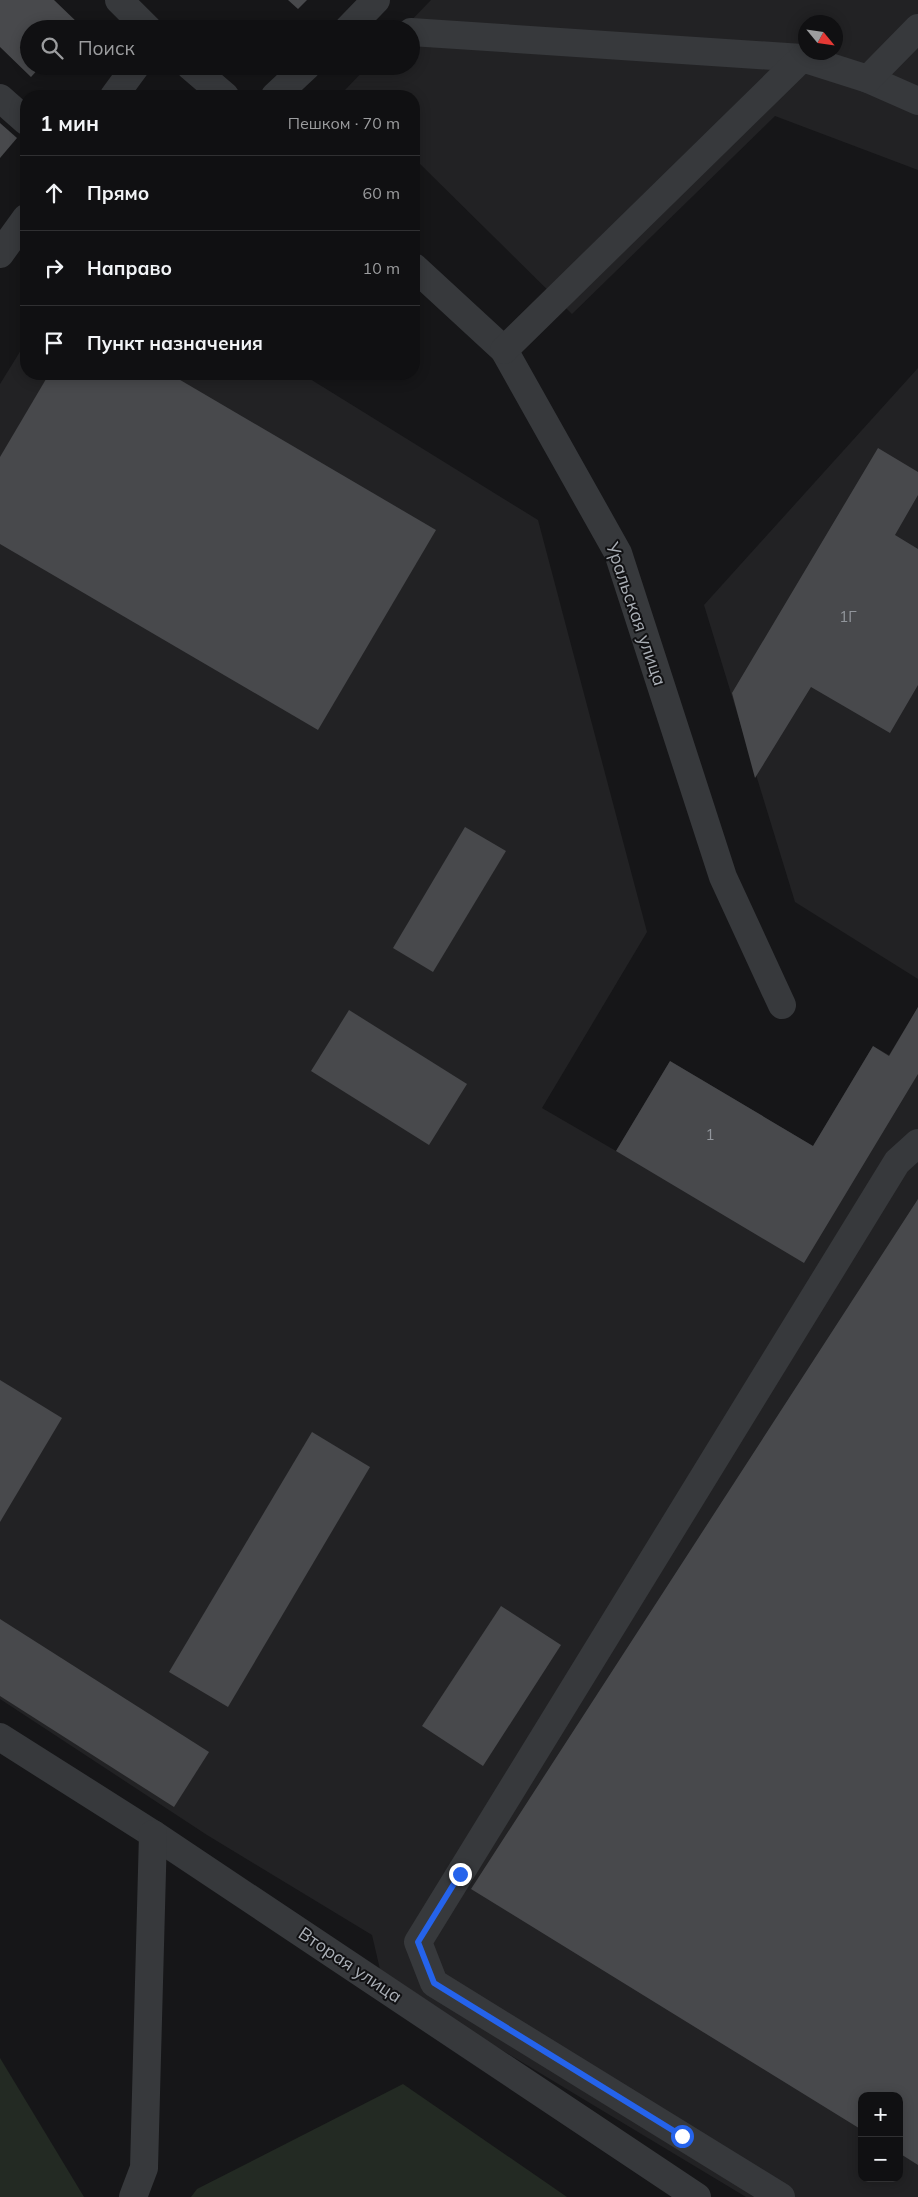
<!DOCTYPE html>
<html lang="ru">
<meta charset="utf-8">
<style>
body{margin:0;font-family:Mulish,sans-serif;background:#19191b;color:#f1f3f6}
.controls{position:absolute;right:15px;bottom:15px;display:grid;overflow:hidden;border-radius:10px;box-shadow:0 2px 12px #0003}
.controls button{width:45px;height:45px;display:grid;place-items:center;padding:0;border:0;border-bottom:1px solid #303032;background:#101012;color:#f1f3f6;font:25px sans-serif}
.compass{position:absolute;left:798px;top:15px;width:45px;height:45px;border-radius:50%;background:#101012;box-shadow:0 2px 12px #0003;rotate:119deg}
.stop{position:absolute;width:15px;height:15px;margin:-11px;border:4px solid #2563eb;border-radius:50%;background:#fff}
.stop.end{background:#2563eb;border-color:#fff;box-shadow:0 1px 5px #0008}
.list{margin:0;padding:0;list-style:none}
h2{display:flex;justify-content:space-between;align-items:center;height:65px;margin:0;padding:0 20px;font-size:21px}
h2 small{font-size:16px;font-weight:400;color:#9c9d9f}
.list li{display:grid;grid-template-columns:32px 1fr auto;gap:15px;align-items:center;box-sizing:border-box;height:75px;padding:0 20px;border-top:1px solid #303032}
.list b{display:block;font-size:19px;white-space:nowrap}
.list em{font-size:16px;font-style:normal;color:#9c9d9f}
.icon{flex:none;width:28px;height:28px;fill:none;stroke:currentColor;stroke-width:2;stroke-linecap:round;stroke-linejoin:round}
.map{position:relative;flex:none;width:918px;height:2197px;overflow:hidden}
.search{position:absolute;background:#101012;box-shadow:0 2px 12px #0003;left:20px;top:20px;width:400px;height:55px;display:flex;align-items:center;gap:12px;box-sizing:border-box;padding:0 18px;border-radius:28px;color:#9c9d9f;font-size:19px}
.panel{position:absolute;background:#101012;box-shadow:0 2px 12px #0003;left:20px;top:90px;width:400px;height:290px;border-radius:20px}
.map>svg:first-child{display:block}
</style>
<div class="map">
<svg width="918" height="2197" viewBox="0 0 918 2197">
<rect width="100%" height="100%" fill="#161618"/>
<!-- built -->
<g fill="#222224" fill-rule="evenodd">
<path d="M431,0H918V170L775,116L572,314L414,158V96H352L345,90L368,66H411V29H403ZM806,22H836V52H806Z"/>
<path d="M26,342V374H302L538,520L647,932L542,1108L616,1151L670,1061L813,1146L873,1046L889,1055L918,1007V2197H746L382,1978L372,1935L207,1835L0,1699V384ZM862,2096H899V2178H862Z"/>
<path d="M918,368V979L795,902L704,605Z"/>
</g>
<!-- green -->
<g fill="#232a23">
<path d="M0,2058L84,2197H0Z"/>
<path d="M403,2084L567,2197H191L197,2189Z"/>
</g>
<!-- building -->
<g fill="#48494c">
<path d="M0,0H54L80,25L76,29H29V66H41L31,77L0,47Z"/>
<path d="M288,0H307L298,9Z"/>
<path d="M0,123L17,138L0,158Z"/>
<path d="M49,374H170L436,530L318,730L0,544V457Z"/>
<path d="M878,448L918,472V495L895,535L918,549V685L890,733L811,687L755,778L732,693Z"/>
<path d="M465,827L506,851L433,972L393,948Z"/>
<path d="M918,1007V1074L804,1263L616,1151L670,1061L813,1146L873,1046L889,1056Z"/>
<path d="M349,1010L467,1084L429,1145L311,1071Z"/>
<path d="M918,1199V2165L899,2153V2096H862V2130L471,1889Z"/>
<path d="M0,1380L62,1418L0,1522Z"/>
<path d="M312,1432L370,1467L228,1707L169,1672Z"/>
<path d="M501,1606L561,1645L483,1766L422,1726Z"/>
<path d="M0,1619L209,1752L174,1807L0,1696Z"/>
</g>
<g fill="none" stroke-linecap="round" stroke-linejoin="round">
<!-- minor -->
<g stroke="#37393c" stroke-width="28">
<path d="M119,0L148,29"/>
<path d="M348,29L376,0"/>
<path d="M411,32L802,58"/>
<path d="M190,66L225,96"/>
<path d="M868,79L918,101"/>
<path d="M114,96L136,66"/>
<path d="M275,96L307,66"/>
<path d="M0,98L26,121"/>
<path d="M0,254L26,218"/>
<path d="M414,267L504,350L618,553L723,877L782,1005"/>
<path d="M504,350L802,58L868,79L918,28"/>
<path d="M0,1737L153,1834L697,2197"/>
<path d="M133,2197L144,2168L153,1834"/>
<path d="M781,2197L434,1983L418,1942L897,1162L918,1143"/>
</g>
</g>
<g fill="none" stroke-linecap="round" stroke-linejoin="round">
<!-- route -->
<path stroke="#2563eb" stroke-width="6" d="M460,1874L418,1942L434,1983L682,2136"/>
</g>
<g text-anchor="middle" stroke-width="4" stroke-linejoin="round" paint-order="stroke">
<!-- number labels -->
<g font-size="15" fill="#92969c">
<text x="848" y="622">1Г</text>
<text x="710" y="1140">1</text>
</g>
<!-- street labels -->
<g font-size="18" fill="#aaafb6" stroke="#111113">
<text transform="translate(636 614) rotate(71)" y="6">Уральская улица</text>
<text transform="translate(350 1965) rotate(34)" y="6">Вторая улица</text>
</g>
</g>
</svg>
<div class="controls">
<button>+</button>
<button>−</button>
</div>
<svg class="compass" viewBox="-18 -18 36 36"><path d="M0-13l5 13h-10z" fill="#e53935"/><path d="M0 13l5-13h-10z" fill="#9c9d9f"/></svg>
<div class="stop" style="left:682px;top:2136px"></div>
<div class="stop end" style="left:460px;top:1874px"></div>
<div class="search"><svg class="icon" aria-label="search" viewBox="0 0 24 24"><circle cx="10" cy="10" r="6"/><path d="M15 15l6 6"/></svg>Поиск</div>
<section class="panel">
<h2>1 мин<small>Пешком · 70 m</small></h2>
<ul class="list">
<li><svg class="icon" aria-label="ahead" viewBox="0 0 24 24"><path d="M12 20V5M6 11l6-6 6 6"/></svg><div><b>Прямо</b></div><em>60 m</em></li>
<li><svg class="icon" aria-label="right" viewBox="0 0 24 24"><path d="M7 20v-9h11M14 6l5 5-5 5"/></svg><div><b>Направо</b></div><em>10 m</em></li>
<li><svg class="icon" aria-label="arrive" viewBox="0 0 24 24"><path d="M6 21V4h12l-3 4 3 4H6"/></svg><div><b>Пункт назначения</b></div></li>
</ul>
</section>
</div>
